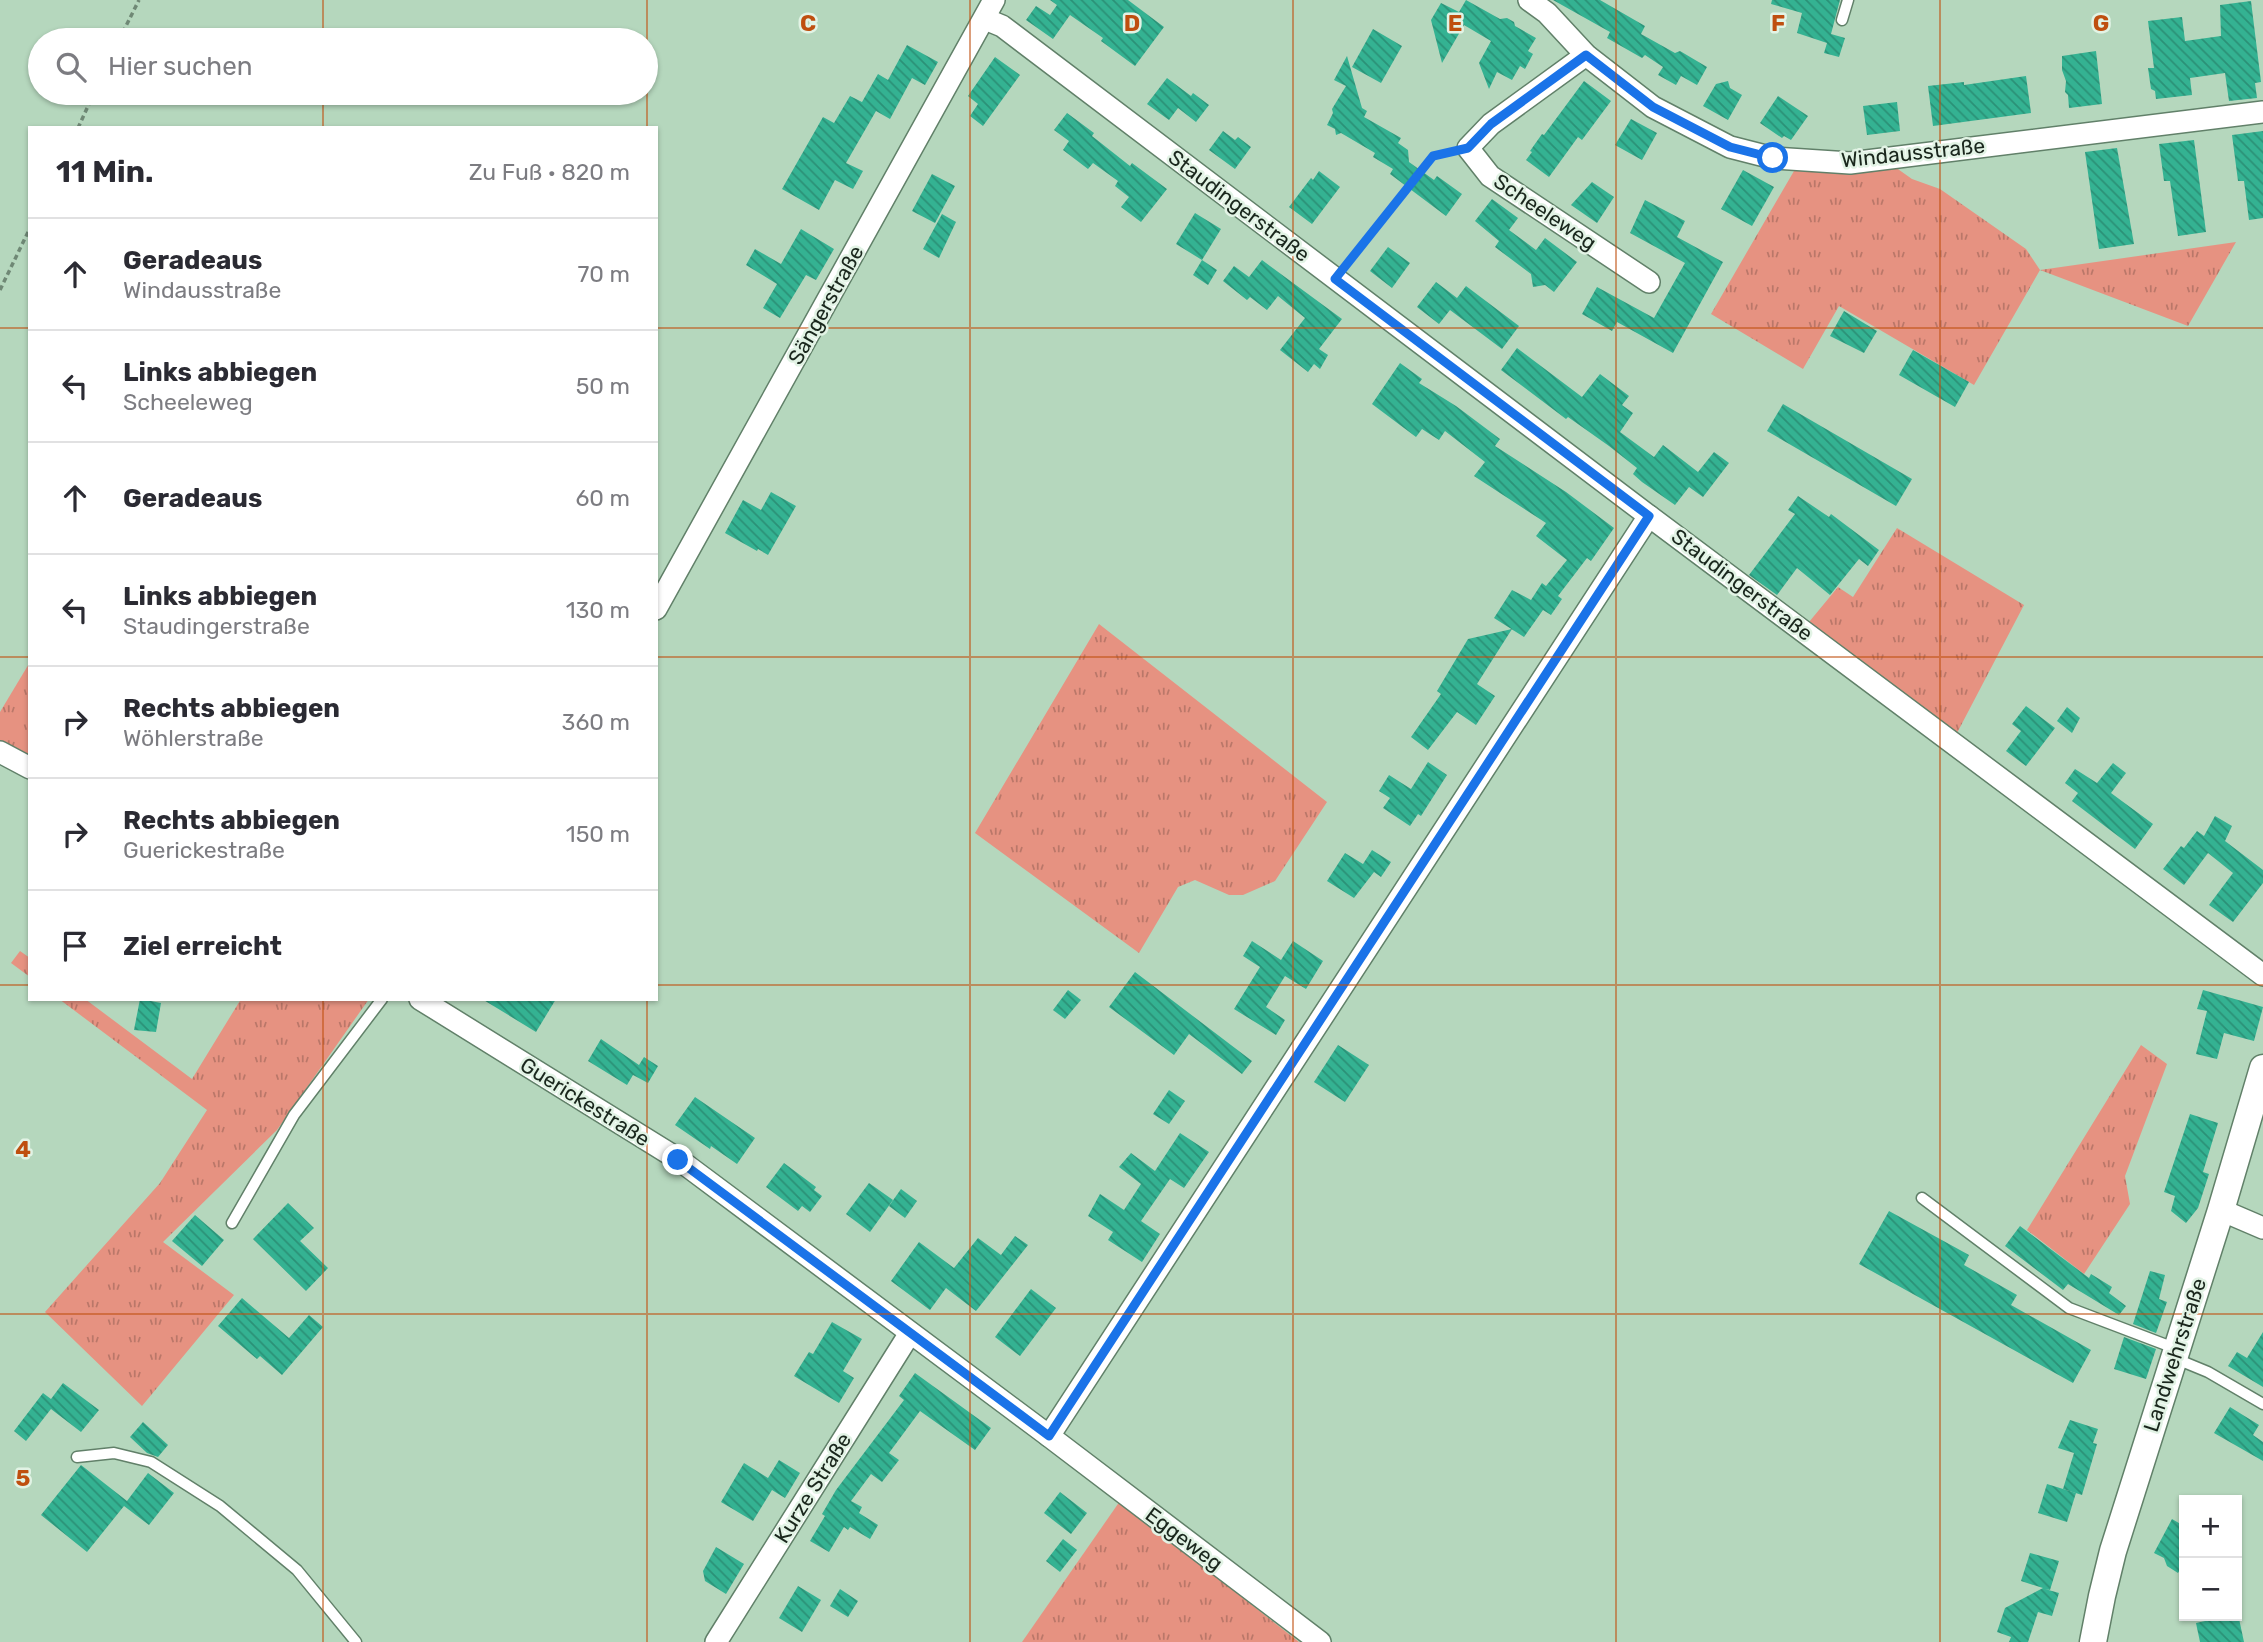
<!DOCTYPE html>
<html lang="de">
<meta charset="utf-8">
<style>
body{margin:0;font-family:Rubik,sans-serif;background:#f7f7f7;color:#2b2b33}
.controls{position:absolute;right:21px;bottom:21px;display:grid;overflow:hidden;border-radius:0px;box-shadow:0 2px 5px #0004}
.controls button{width:63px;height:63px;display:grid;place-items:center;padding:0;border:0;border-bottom:2px solid #e1e1e2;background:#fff;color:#2b2b33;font:35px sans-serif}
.stop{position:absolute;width:21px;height:21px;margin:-16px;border:5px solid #1a73e8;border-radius:50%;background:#fff}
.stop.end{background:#1a73e8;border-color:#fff;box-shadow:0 2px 7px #0008}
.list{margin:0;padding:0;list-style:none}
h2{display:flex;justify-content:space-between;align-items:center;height:91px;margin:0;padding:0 28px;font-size:30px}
h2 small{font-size:23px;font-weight:400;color:#7c7c81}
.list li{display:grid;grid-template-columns:46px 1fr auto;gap:21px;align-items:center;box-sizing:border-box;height:112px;padding:0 28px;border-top:2px solid #e1e1e2}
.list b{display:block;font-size:26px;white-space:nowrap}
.list p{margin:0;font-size:23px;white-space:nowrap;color:#7c7c81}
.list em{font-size:23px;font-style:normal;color:#7c7c81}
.icon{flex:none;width:38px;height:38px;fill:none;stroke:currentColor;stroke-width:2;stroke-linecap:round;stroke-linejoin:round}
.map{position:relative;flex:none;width:2263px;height:1642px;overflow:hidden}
.search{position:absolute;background:#fff;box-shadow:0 2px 5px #0004;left:28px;top:28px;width:630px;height:77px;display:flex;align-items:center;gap:18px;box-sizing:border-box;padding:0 24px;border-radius:38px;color:#7c7c81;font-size:26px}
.panel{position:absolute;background:#fff;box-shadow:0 2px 5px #0004;left:28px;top:126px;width:630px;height:875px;border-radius:0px}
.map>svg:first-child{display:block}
</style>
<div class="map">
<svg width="2263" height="1642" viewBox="0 0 2263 1642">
<defs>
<pattern id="grass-tufts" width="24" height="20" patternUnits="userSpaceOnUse" patternTransform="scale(1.75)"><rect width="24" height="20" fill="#e69281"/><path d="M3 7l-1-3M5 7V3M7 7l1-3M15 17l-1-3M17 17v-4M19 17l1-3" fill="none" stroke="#ba7769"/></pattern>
<pattern id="building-back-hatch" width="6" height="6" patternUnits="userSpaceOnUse" patternTransform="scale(1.75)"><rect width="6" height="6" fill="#34b292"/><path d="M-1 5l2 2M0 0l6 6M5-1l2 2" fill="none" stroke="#2b9177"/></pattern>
</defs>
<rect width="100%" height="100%" fill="#b5d7bd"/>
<!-- grass -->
<g fill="url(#grass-tufts)">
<path d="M1895,167L1912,179L1940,189L2026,249L2040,270L2236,242L2188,326L2040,270L1974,385L1839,306L1803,369L1711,314L1794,171L1844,172Z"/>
<path d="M1897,528L2024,605L1957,733L1809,622L1838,587L1853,597Z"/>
<path d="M1099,624L1327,802L1275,881L1243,895H1229L1195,880L1178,887L1139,953L975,833Z"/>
<path d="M30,662V761L0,744V712Z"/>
<path d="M20,951L30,958V977L11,963Z"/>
<path d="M59,999H85L192,1079L241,999H369L277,1130L163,1242L234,1295L142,1406L45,1312L160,1183L207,1110Z"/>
<path d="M2141,1045L2167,1064L2125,1176L2130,1204L2084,1274L2027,1230Z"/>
<path d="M1120,1501L1299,1642H1022Z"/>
</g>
<!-- building -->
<g fill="url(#building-back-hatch)">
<path d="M1050,0H1128L1164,27L1135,66L1101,41L1103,38L1070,15L1053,39L1026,20L1036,6L1050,15L1057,5Z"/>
<path d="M1466,0L1500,19L1507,18L1514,22L1515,26L1536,38L1528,51L1533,54L1525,69L1520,66L1512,80L1497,72L1489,89L1479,63L1491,41L1464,25L1442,63L1431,20L1441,3L1459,12Z"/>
<path d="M1553,0H1600L1645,26L1641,34L1675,53L1680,51L1707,67L1697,85L1681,76L1676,85L1658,75L1663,67L1645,55L1642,58L1607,38L1610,32Z"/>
<path d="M1772,0H1840L1831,34L1845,38L1839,57L1824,53L1827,43L1797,33L1802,13L1771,4Z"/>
<path d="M2251,1L2261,82L2255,83L2257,98L2229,101L2225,73L2190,78L2192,95L2156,99L2155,91L2151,89L2148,68H2154L2148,21L2182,17L2185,41L2221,36L2220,5Z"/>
<path d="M1373,29L1402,46L1381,83L1352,67Z"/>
<path d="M907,45L938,62L925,85L912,78L890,119L876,111L846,163L863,171L853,189L835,180L819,210L782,189L823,117L834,123L850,96L862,102L878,74L888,80Z"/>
<path d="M2096,51L2102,104L2069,108L2068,95L2065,92L2066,81L2062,70V56Z"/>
<path d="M1347,56L1362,108L1367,111L1364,117L1401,138L1398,143L1408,150L1409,162L1434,180L1437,176L1462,194L1446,216L1390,174L1393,169L1373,157L1375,153L1341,133L1336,135L1335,129L1327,125L1333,113L1332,109L1346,86L1334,80Z"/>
<path d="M995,57L1020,75L983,126L970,116L978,104L968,96Z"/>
<path d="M2026,76L2031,113L1933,126L1928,86L1964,82V85Z"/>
<path d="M1167,78L1191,96L1193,93L1209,105L1196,122L1178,108L1169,120L1147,104Z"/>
<path d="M1584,81L1611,101L1582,140L1578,137L1549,177L1526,160L1532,152L1530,151L1542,134L1544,135Z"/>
<path d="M1728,81L1730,88L1742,95L1728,120L1703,106L1716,84Z"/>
<path d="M1778,96L1808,116L1791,140L1784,136L1782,138L1760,123Z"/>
<path d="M1897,102L1900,131L1867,135L1863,106Z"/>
<path d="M1067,113L1094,133L1092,136L1130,166L1132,163L1167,189L1141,222L1121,207L1129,197L1115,186L1118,181L1093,163L1088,169L1063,150L1069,141L1054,130Z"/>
<path d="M1631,119L1657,133L1642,160L1615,145Z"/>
<path d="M1223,131L1235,140L1238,137L1251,147L1235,169L1209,150Z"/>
<path d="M2263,131V218L2249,220L2244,181H2238L2232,135Z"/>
<path d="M2194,140L2206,232L2178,236L2170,181H2164L2159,144Z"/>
<path d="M2117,148L2134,244L2099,249L2085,152Z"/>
<path d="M1743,170L1774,187L1752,226L1721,209Z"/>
<path d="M1319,171L1340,187L1312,224L1289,207L1311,178L1313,180Z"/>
<path d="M932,174L955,186L935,223L912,211Z"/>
<path d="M1592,182L1614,197L1597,223L1571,205Z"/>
<path d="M1492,199L1518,218L1509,230L1536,250L1545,238L1577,262L1554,292L1545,285L1533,287L1531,274L1495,247L1499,241L1475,221Z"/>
<path d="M1645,200L1685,221L1677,237L1723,262L1673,353L1617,322L1612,331L1582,314L1597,287L1654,318L1672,286L1685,263L1630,233Z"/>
<path d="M1195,213L1221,229L1202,260L1176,244Z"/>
<path d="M942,214L956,222L939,258L923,249Z"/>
<path d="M801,229L834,249L816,280L806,275L780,318L763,308L777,284L746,265L755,249L781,264Z"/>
<path d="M1388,247L1410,263L1392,288L1370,271Z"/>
<path d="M1202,260L1217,270L1208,285L1193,275Z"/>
<path d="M1262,260L1342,319L1319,349L1328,355L1320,369L1314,364L1308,372L1280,350L1305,318L1278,296L1267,310L1250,297L1247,300L1223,281L1234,266L1249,277Z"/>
<path d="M1436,282L1457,298L1466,286L1519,326L1502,349L1450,310L1439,324L1417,307Z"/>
<path d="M1844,311L1877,331L1864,353L1830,336Z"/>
<path d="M1517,348L1582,397L1600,374L1629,396L1622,405L1633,413L1620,432L1654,457L1663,445L1698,472L1714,452L1729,463L1703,497L1689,487L1675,505L1642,482L1633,474L1637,468L1609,446L1568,417L1566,419L1501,370Z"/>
<path d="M1913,350L1969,382L1955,407L1899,375Z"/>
<path d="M1400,363L1422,379L1419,383L1456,406L1500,439L1495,446L1566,492L1614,528L1591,561L1587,558L1558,596L1562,599L1551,615L1543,610L1524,637L1494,618L1512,590L1531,600L1542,583L1546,586L1567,560L1536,536L1546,523L1474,476L1485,462L1445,431L1439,440L1422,429L1416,437L1372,404Z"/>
<path d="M1783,404L1912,479L1896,506L1767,431Z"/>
<path d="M771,492L796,506L768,555L758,549L757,551L725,533L743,500L761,510Z"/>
<path d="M1798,496L1829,517L1831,514L1879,550L1868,566L1859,559L1830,595L1797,568L1777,595L1749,575L1795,514L1788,510Z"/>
<path d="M1512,629L1477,684L1495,696L1476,725L1457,712L1428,750L1411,737L1441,694L1437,691L1468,639Z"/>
<path d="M2026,706L2055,728L2026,766L2006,751L2021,731L2012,724Z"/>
<path d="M2067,707L2080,718L2072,733L2057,721Z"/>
<path d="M1428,762L1447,775L1421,816L1418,814L1410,826L1383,808L1390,798L1379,791L1389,775L1411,789Z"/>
<path d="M2113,763L2126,773L2111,793L2153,824L2135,849L2072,801L2078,793L2065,783L2075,769L2097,783Z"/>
<path d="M2215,816L2232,826L2225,841L2263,870V883L2233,922L2209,905L2233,873L2208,853L2184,885L2163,869L2181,846L2184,848L2197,831L2204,836Z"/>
<path d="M1372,850L1391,862L1381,877L1374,872L1354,898L1327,881L1345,853L1363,864Z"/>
<path d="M1252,941L1281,960L1293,941L1323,961L1306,989L1285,976L1266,1007L1285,1020L1276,1035L1234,1009L1260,967L1243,956Z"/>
<path d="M1135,972L1252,1061L1242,1074L1189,1034L1174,1055L1109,1007Z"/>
<path d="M1068,990L1081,1000L1065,1019L1053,1010Z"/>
<path d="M2203,990L2263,1007L2254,1041L2224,1033L2217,1059L2196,1054L2207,1011L2197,1009Z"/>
<path d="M140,999L161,1003L156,1032L134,1030Z"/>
<path d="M482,999H556L536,1032Z"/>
<path d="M601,1039L639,1065L644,1057L658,1066L648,1083L633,1075L627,1085L588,1061Z"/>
<path d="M1338,1045L1369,1065L1345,1102L1314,1082Z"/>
<path d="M1169,1090L1185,1101L1169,1124L1153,1114Z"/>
<path d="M695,1097L755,1138L737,1164L711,1146L710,1149L675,1125Z"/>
<path d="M2190,1114L2218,1123L2203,1172L2209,1174L2198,1208L2186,1223L2171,1211L2175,1196L2164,1192Z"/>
<path d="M1180,1133L1209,1152L1184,1188L1170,1179L1141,1221L1160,1234L1142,1262L1108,1240L1113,1232L1088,1216L1100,1194L1124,1210L1141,1184L1119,1167L1131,1153L1155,1171Z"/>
<path d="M784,1163L816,1187L814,1190L822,1196L810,1212L802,1206L798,1211L766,1187Z"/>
<path d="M869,1183L893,1200L870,1232L846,1214Z"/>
<path d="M901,1189L917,1201L905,1218L889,1206Z"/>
<path d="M288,1203L314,1228L300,1241L328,1268L306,1291L253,1239Z"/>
<path d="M1889,1211L1969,1255L1964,1265L2017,1295L2011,1305L2091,1350L2073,1383L1859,1264Z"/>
<path d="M195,1215L224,1240L202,1266L172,1241Z"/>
<path d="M2020,1226L2089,1278L2091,1274L2112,1287L2109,1293L2126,1306L2119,1315L2068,1284L2063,1290L2005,1246Z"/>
<path d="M1015,1236L1028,1245L976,1311L946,1288L930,1310L891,1281L919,1242L954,1268L978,1238L1001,1255Z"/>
<path d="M2150,1271L2165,1275L2159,1299L2167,1302L2156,1333L2133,1324Z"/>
<path d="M1031,1289L1056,1308L1020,1356L995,1337Z"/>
<path d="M242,1298L289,1338L309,1315L323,1327L282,1375L260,1356L257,1359L218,1326Z"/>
<path d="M832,1322L862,1339L843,1371L854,1378L839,1403L794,1376L809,1352L813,1354Z"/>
<path d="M2263,1332V1387L2228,1366L2237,1352L2247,1358Z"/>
<path d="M2124,1337L2156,1349L2146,1379L2114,1369Z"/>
<path d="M915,1373L991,1428L975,1450L920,1411L889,1453L899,1460L882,1482L871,1474L851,1501L862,1507L859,1513L878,1525L870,1539L850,1527L848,1530L844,1527L829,1552L810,1541L825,1516L822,1514L836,1490L904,1400L899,1396Z"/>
<path d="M63,1383L99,1410L81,1432L51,1409L26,1441L14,1431L43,1393L51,1399Z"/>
<path d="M2230,1407L2259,1425L2253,1435L2263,1442V1461L2214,1433Z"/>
<path d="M2070,1420L2098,1429L2093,1443L2097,1444L2082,1495L2063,1489L2074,1453L2058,1448Z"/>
<path d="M143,1422L168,1445L158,1457L147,1453L130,1437Z"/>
<path d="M779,1460L800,1473L785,1498L772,1490L753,1521L721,1502L744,1463L768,1478Z"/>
<path d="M81,1465L127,1501L148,1473L174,1493L149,1525L124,1506L87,1552L41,1515Z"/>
<path d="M2047,1484L2076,1493L2067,1522L2038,1513Z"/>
<path d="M1060,1492L1087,1513L1071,1534L1044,1513Z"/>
<path d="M2172,1519L2184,1526V1564L2178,1573L2167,1566L2164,1558L2154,1553Z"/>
<path d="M1063,1539L1077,1550L1060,1572L1046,1561Z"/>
<path d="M716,1547L744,1564L726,1594L705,1581L703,1571Z"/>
<path d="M2030,1553L2059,1561L2050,1590L2045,1589L2059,1593L2052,1616L2038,1612L2028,1642H2009L2011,1637L1997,1632L2005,1608L2043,1588L2021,1581Z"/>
<path d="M798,1586L821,1600L802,1632L779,1618Z"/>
<path d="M840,1589L858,1601L848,1617L830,1606Z"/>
<path d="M2238,1614L2244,1642H2200L2196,1623Z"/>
</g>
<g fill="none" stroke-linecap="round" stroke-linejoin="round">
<!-- service casing -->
<g stroke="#618069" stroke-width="13">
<g id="service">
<path d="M1842,20L1848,0"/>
<path d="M1922,1198L2069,1308L2177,1349"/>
<path d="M232,1223L294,1115L382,999"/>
<path d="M2174,1358L2208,1372L2263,1404"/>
<path d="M77,1457L114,1453L151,1462L220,1506L297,1570L356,1642"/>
</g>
</g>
<!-- minor casing -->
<g stroke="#618069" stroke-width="24">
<g id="minor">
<path d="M1529,0L1547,13L1586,55L1653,107L1730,147L1773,158L1850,163L2263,112"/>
<path d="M985,19L1002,26L1649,516L2263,975"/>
<path d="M1586,55L1491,124L1468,148L1490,176L1649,282"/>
<path d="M656,609L994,0"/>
<path d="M0,752L30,768"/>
<path d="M420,999L678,1159L1049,1436L1320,1642"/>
<path d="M2221,1210L2263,1228"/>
<path d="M1049,1436L1649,516"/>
<path d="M716,1642L910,1333"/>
</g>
</g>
<!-- tertiary casing -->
<g stroke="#618069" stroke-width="29">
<path id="tertiary" d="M2093,1642L2102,1596L2113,1551L2221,1210L2263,1068"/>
</g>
<!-- path -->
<g stroke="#6f8875" stroke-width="3.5" stroke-dasharray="5 3.5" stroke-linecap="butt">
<path d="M119,40L139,0"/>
<path d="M78,128L94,93"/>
<path d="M1348,263L1433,156L1449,152"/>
<path d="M0,290L30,228"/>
</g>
<!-- service -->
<use href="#service" stroke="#fff" stroke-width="10"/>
<!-- minor -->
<use href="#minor" stroke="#fff" stroke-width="21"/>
<!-- tertiary -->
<use href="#tertiary" stroke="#fff" stroke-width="26"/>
</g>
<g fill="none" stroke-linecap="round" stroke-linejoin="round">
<!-- route -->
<path stroke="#1a73e8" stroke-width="9" d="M678,1160L1049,1436L1649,516L1335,279L1433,156L1468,148L1491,124L1586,55L1653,107L1730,147L1773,158"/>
</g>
<!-- grid -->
<path fill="none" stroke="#bf4f0f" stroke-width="2" stroke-opacity="0.55" d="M323,0V40M647,0V128M970,0V1642M1293,0V1642M1616,0V1642M1940,0V1642M323,93V128M0,328H30M656,328H2263M0,657H30M656,657H2263M0,985H30M656,985H2263M323,999V1642M647,999V1642M0,1314H2263"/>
<g text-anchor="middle" stroke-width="5" stroke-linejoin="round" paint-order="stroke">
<!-- street labels -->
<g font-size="21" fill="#1a271d" stroke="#e2f3e5">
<text transform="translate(1913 153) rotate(-6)" y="7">Windausstraße</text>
<text transform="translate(1239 206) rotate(37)" y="7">Staudingerstraße</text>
<text transform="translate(1545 212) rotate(34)" y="7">Scheeleweg</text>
<text transform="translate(826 305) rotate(-61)" y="7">Sängerstraße</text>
<text transform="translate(1742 585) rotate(37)" y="7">Staudingerstraße</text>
<text transform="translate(585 1102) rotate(32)" y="7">Guerickestraße</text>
<text transform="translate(2175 1355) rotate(-72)" y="7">Landwehrstraße</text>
<text transform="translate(813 1488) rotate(-58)" y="7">Kurze Straße</text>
<text transform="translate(1184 1539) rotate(37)" y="7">Eggeweg</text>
</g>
</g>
<g font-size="23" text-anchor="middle" font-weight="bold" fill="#bf4f0f" stroke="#e2f3e5" stroke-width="5" stroke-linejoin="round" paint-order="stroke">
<text x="808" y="31">C</text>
<text x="1132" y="31">D</text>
<text x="1455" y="31">E</text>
<text x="1778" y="31">F</text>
<text x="2101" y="31">G</text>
<text x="23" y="1157">4</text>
<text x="23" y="1486">5</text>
</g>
</svg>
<div class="controls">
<button>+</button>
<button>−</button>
</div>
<div class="stop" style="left:1773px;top:158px"></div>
<div class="stop end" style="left:678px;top:1160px"></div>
<div class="search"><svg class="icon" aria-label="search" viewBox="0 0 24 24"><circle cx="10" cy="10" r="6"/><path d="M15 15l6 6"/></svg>Hier suchen</div>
<section class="panel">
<h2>11 Min.<small>Zu Fuß · 820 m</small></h2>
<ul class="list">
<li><svg class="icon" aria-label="ahead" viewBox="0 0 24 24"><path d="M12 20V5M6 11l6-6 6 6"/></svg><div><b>Geradeaus</b><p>Windausstraße</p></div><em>70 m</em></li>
<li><svg class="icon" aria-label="left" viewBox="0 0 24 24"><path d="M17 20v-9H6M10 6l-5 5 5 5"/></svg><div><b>Links abbiegen</b><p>Scheeleweg</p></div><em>50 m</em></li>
<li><svg class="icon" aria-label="ahead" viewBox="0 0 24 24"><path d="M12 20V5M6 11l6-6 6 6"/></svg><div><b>Geradeaus</b></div><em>60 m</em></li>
<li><svg class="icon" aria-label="left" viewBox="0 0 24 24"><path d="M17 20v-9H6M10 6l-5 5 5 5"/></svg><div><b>Links abbiegen</b><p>Staudingerstraße</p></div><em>130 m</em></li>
<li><svg class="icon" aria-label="right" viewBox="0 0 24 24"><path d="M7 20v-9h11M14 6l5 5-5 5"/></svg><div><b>Rechts abbiegen</b><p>Wöhlerstraße</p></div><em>360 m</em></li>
<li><svg class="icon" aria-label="right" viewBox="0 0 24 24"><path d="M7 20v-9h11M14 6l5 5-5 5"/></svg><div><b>Rechts abbiegen</b><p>Guerickestraße</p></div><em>150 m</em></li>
<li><svg class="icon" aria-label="arrive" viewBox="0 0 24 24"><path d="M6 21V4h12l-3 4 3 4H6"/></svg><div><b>Ziel erreicht</b></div></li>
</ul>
</section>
</div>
